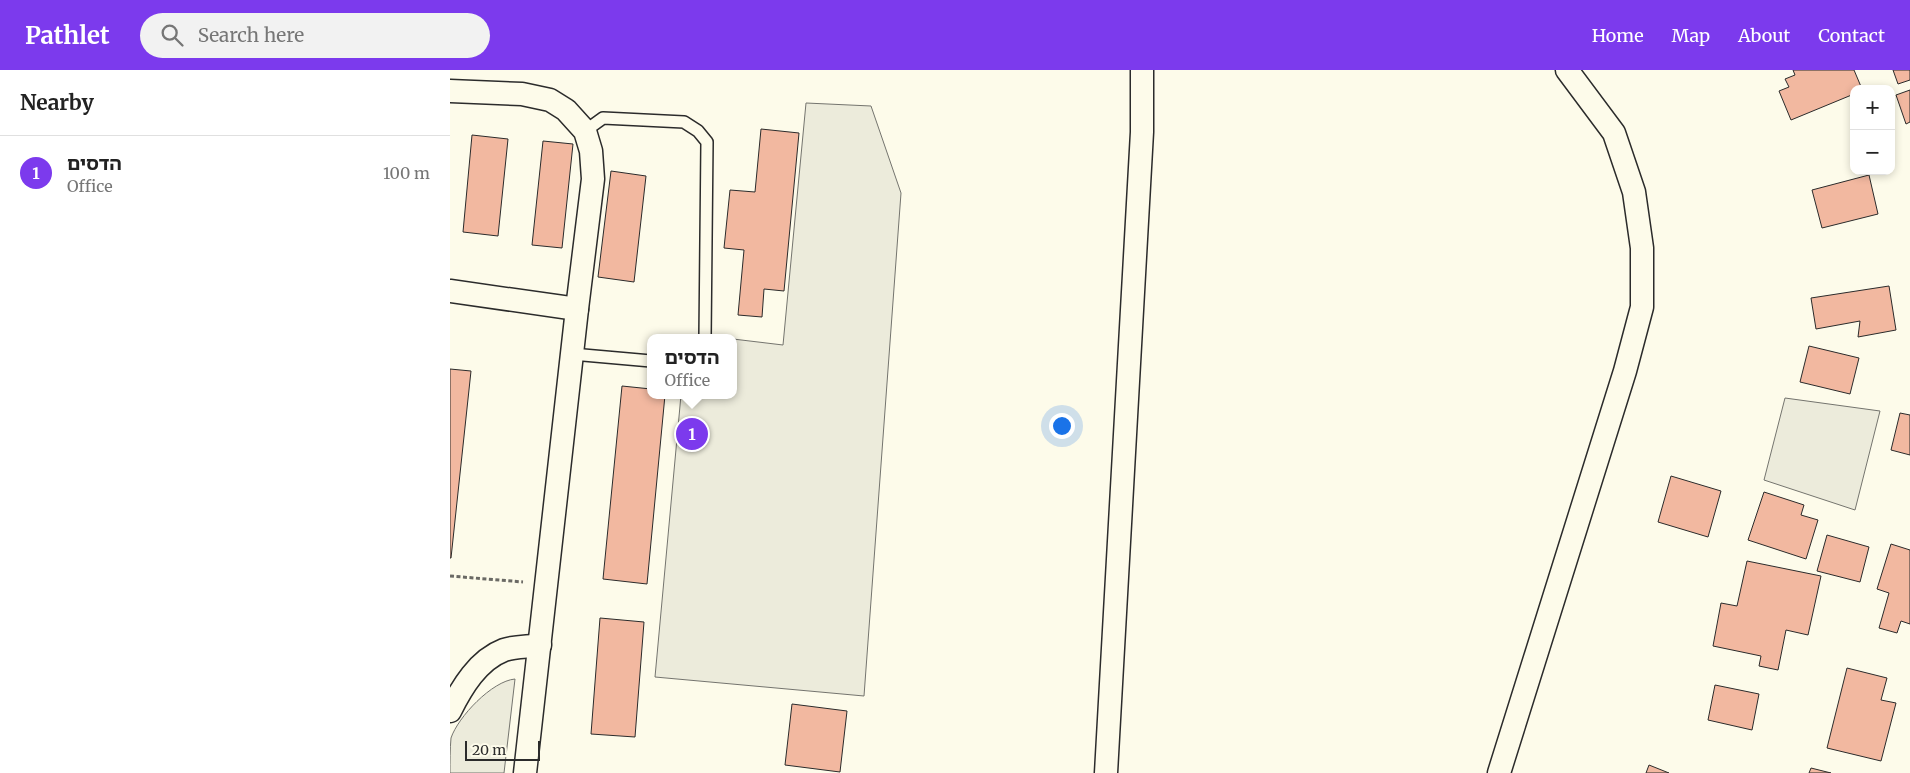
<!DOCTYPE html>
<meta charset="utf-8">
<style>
body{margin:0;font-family:Merriweather,"Noto Sans Hebrew",serif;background:#f2f2f2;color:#222}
.controls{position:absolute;right:15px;top:15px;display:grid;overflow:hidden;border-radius:10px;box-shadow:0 2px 8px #0003}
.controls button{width:45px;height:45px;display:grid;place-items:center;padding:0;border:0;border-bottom:1px solid #e0e0e0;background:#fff;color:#222;font:25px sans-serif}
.scale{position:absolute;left:15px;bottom:12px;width:75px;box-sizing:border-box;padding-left:5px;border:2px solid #2b2b2b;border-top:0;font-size:14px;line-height:18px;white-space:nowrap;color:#2b2b2b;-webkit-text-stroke:4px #fdfbea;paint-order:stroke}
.you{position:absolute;left:611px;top:355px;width:18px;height:18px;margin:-12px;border:4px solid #fff;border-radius:50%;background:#1a73e8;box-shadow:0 0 0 8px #1a73e833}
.badge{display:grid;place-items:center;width:32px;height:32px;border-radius:50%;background:#7c3aed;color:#fff;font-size:16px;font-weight:700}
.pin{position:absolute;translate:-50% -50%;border:2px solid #fff;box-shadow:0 1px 5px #0006}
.popup{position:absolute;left:197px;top:264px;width:90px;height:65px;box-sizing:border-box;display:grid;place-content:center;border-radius:10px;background:#fff;filter:drop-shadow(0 1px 4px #0005);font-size:16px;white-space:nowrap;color:#767676}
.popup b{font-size:19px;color:#222}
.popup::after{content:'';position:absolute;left:50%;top:100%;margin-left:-10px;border:10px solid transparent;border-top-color:#fff}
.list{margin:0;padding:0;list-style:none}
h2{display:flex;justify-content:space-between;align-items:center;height:65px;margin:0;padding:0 20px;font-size:21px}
h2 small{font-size:16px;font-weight:400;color:#767676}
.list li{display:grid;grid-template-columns:32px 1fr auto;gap:15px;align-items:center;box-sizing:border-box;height:75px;padding:0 20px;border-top:1px solid #e0e0e0}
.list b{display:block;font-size:19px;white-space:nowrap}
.list p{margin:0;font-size:16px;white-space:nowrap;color:#767676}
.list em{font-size:16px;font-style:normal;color:#767676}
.icon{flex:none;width:28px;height:28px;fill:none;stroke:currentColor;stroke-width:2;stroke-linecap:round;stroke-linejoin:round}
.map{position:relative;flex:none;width:1460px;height:703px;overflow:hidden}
header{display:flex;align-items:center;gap:30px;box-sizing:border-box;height:70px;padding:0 25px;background:#7c3aed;color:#fff}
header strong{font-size:24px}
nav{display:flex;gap:28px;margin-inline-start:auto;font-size:18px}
.search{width:350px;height:45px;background:#f2f2f2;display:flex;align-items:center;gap:12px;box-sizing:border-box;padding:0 18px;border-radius:28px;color:#767676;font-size:19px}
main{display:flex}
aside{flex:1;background:#fff}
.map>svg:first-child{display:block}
</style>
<header>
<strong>Pathlet</strong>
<div class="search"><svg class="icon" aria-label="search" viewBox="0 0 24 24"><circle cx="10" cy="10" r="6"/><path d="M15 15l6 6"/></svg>Search here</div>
<nav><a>Home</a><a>Map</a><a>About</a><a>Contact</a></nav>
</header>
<main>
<aside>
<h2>Nearby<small></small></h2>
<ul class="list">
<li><span class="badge">1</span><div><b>הדסים</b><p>Office</p></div><em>100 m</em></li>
</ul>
</aside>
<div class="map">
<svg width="1460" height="703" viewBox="0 0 1460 703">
<rect width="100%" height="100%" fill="#fdfbea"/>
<!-- green -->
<g fill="#ecebdb" stroke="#74746e">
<path d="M356,33L421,36L451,123L414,626L205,607L231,325H283V269L333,275Z"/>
<path d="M1335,328L1430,341L1405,440L1314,410Z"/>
<path d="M65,609L54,703H0C0,693 0,678 1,668C8,647 42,611 65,609Z"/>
</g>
<!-- building -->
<g fill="#f2b8a0" stroke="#2b2b2b">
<path d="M1343,0H1404L1412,19H1404V24L1341,50L1329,21L1339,17L1335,9L1345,5Z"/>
<path d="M1443,0H1460V10L1448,14Z"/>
<path d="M1460,20V52L1456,54L1446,25Z"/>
<path d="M311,59L349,63L334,221L314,219L312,247L288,245L294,180L274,178L280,120L305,122Z"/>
<path d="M22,65L58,69L48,166L13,162Z"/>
<path d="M93,71L123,74L112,178L82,175Z"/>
<path d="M161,101L196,106L184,212L148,207Z"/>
<path d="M1419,105L1428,144L1372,158L1362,120Z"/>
<path d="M1439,216L1446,260L1408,267L1410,251L1366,259L1361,228Z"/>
<path d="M1359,276L1409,288L1400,324L1350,312Z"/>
<path d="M0,299L21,301L1,488H0Z"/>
<path d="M172,316L201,319V325H215L197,514L153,509Z"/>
<path d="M1450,343L1460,345V385L1441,380Z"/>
<path d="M1221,406L1271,421L1258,467L1208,452Z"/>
<path d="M1314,422L1354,435L1351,445L1368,450L1356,489L1298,470Z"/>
<path d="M1377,465L1419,477L1410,512L1367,501Z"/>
<path d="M1441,474L1460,480V554L1451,551L1447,563L1429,558L1439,523L1427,519Z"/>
<path d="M1297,491L1371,506L1358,565L1336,560L1328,600L1309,596L1311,586L1263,576L1271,533L1287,536Z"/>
<path d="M150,548L194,552L185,667L141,664Z"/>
<path d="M1397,598L1437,608L1431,630L1446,633L1431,691L1377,678Z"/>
<path d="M1265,615L1309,624L1302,660L1258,650Z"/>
<path d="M342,634L397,641L390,702L335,695Z"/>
<path d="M1199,695L1219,703H1196Z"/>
<path d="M1361,698L1381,703H1359Z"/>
</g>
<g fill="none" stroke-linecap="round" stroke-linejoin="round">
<!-- lane casing -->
<g stroke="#2b2b2b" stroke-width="14">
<g id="lane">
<path d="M135,61L153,48L234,52L248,61L257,72L255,268"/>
<path d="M122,284L201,291"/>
</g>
</g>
<!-- street casing -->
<g stroke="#2b2b2b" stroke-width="25">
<g id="street">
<path d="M0,21L72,24L100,30L116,40L135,61L141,81L143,109L127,239L75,703"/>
<path d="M0,221L127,239"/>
<path d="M0,641C12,617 28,590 54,580C65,576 79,577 90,575"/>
<path d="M656,703L692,62V0"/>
<path d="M1049,703L1175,301L1192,237V178L1184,122L1164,63L1117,0"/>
</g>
</g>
<!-- path -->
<path stroke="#6a6964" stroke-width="3" stroke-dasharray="4 2.5" stroke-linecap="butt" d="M0,506L73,512"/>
<!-- lane -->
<use href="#lane" stroke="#fdfbea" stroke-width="11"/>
<!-- street -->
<use href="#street" stroke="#fdfbea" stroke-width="22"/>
</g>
</svg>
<div class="controls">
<button>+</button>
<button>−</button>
</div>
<div class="scale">20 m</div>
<div class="you"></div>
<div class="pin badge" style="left:242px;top:364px">1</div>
<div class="popup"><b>הדסים</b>Office</div>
</div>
</main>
